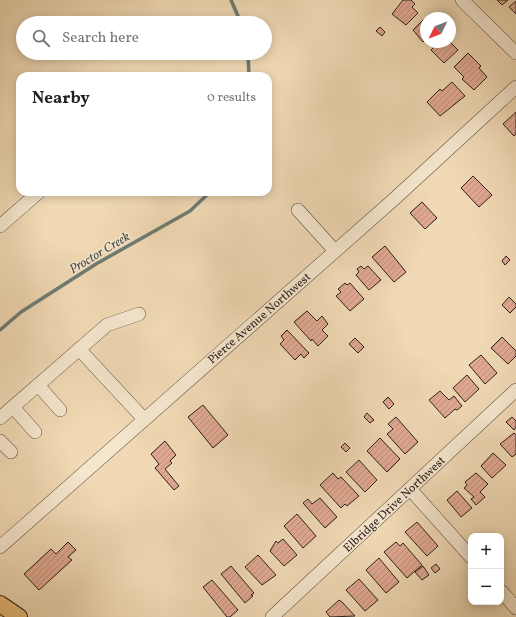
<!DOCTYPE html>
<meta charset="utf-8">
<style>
body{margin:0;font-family:Vollkorn,serif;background:#f2f2f2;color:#202124}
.controls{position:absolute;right:12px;bottom:12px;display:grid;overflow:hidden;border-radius:8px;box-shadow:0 2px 10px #0003}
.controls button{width:36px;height:36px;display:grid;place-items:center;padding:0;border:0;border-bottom:1px solid #e0e0e0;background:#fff;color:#202124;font:20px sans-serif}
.compass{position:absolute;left:420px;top:12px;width:36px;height:36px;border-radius:50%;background:#fff;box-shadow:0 2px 10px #0003;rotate:227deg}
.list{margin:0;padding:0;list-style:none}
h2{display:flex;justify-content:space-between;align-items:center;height:52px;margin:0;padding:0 16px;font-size:17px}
h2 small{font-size:13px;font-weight:400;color:#757577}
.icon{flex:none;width:22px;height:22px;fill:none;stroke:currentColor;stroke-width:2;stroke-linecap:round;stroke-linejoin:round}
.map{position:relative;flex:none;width:516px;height:617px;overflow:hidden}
.search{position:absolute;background:#fff;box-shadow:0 2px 10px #0003;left:16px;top:16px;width:256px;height:44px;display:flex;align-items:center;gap:10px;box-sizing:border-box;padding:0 14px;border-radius:22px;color:#757577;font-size:15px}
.panel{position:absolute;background:#fff;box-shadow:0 2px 10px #0003;left:16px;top:72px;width:256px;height:124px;border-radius:12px}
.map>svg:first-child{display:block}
</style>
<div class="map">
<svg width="516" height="617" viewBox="0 0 516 617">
<defs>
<pattern id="building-hatch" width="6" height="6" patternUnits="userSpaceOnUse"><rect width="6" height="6" fill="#e1a992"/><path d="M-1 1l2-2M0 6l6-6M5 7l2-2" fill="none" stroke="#c1917d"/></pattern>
</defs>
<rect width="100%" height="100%" fill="#f0d9b4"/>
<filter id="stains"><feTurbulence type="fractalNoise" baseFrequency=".005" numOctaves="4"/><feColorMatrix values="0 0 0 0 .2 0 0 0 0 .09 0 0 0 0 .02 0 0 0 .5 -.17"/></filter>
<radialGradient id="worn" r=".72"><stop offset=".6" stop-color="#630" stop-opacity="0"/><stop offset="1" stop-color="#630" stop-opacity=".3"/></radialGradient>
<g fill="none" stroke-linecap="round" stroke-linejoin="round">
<!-- stream -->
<g stroke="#6e7c73" stroke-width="3.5">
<path d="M231,0L241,23"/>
<path d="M248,53L249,76"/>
<path d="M0,330L21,312L96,264L190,211L210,192"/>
</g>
</g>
<!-- building -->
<g fill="url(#building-hatch)" stroke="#2c201b">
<path d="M403,0H411L415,4L412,7L418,13L406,25L392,14Z"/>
<path d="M497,0H508L502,5Z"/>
<path d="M516,1V14L509,7Z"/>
<path d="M426,17V39L423,42L413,30Z"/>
<path d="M380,27L385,32L382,36L376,31Z"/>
<path d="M439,42H450L458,50L444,63L431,50Z"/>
<path d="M468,53L481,66L479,68L487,77L474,90L462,79L464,77L454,67Z"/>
<path d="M452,82L465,96L440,116L427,102L440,89L442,91Z"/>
<path d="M516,112V134L514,136L503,124Z"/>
<path d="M473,176L492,195L479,207L461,188Z"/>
<path d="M422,202L437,218L425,229L410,213Z"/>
<path d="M385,246L406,272L394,282L372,257Z"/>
<path d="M506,256L510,260L505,265L502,261Z"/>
<path d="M361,266L364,269L368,266L381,280L369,290L356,275L359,272L357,269Z"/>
<path d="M345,283L347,285L350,283L364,299L350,311L336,296L341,292L338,289Z"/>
<path d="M509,297L516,304V307L510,313L502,305Z"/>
<path d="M307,311L317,321L322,316L328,324L322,330L328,336L318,346L312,339L311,341L294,322Z"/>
<path d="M287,330L309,353L304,358L301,354L295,360L280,344L284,340L281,336Z"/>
<path d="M502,337L516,351V356L508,364L491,348Z"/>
<path d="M355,338L364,347L358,353L349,344Z"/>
<path d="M481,355L497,373L485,384L469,365Z"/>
<path d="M467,375L479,389L465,402L453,388Z"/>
<path d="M440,391L449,400L454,396L462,406L457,410L455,409L445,418L429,400Z"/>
<path d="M388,397L394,404L389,409L383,402Z"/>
<path d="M203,405L228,435L213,448L188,417Z"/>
<path d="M367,413L374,420L370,423L364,417Z"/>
<path d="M396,417L418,442L405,454L387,434L393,429L388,424Z"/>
<path d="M512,417L516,421V427L514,430L506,422Z"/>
<path d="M514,433L516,435V454L512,457L500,444Z"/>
<path d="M380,438L400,459L387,472L367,451Z"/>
<path d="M165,441L176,455L170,461L172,463L165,469L179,486L174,490L155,468L159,464L151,454Z"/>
<path d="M345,443L350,448L346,452L341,447Z"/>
<path d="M493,453L506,465L492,478L481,466Z"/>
<path d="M359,460L377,480L365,492L346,472Z"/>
<path d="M333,473L338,479L341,477L359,496L347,506L345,504L341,508L320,485Z"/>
<path d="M476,473L488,484L480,492L485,497L476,505L471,499L474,497L464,488L467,485L465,482Z"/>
<path d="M457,491L472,508L461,517L447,500Z"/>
<path d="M320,498L337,517L325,528L303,503L308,499L312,504Z"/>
<path d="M297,514L316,536L303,548L284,526Z"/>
<path d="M417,522L438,546L427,556L405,532Z"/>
<path d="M283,539L297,555L284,566L270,551L276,541L278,543Z"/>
<path d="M68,542L76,550L68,557L72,560L39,590L24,574L51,549L56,554Z"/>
<path d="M396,542L400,546L403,543L422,565L407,578L384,552Z"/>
<path d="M258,555L276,575L262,585L245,567Z"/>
<path d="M379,558L399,582L386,593L366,570Z"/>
<path d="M436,564L440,569L435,573L431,568Z"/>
<path d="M231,566L254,593L251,595L253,596L245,603L221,574Z"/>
<path d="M423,566L429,575L422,580L415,572Z"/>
<path d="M359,579L378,600L365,611L346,590Z"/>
<path d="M212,580L238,610L230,617H227L203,587Z"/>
<path d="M339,600L342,602L355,616L330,617L326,612Z"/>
</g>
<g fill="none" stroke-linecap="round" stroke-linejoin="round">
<!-- minor casing -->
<g stroke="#5d4e41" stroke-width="14">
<g id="minor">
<path d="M462,0L516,53"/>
<path d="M298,210L335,251"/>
<path d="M0,226L39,192"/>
<path d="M79,349L144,419"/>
<path d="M38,385L60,410"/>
<path d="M13,407L35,432"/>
<path d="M0,418L107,325L139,314"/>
<path d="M0,441L11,452"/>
<path d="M410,489L471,557"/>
<path d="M0,547L392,201L516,87"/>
<path d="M501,591L516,608"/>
<path d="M272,617L516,390"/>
</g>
</g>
<!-- major casing -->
<g stroke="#2c201b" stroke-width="18">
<path id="major" d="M0,604L19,617"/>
</g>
<!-- minor -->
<use href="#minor" stroke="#f5e6ce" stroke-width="13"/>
<!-- major -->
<use href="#major" stroke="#e8bc7a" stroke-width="16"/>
</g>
<g text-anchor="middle" stroke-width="3" stroke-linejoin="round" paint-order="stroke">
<!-- street labels -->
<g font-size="12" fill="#2c201b" stroke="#f5e6ce">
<text transform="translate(259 318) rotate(-41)" y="4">Pierce Avenue Northwest</text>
<text transform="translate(394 504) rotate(-43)" y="4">Elbridge Drive Northwest</text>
</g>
<!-- water labels -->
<g font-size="13" font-style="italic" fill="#4d4e47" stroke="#f5e6ce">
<text transform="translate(99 252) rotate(-31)" y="5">Proctor Creek</text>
</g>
</g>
<rect width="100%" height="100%" filter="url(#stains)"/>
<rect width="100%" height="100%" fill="url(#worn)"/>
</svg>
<div class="controls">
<button>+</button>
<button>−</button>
</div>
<svg class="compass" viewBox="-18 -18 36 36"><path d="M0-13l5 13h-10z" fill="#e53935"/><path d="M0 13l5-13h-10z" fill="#757577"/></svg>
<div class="search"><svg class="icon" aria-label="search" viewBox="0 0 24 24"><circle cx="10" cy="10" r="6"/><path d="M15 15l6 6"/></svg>Search here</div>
<section class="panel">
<h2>Nearby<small>0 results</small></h2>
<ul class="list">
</ul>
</section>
</div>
